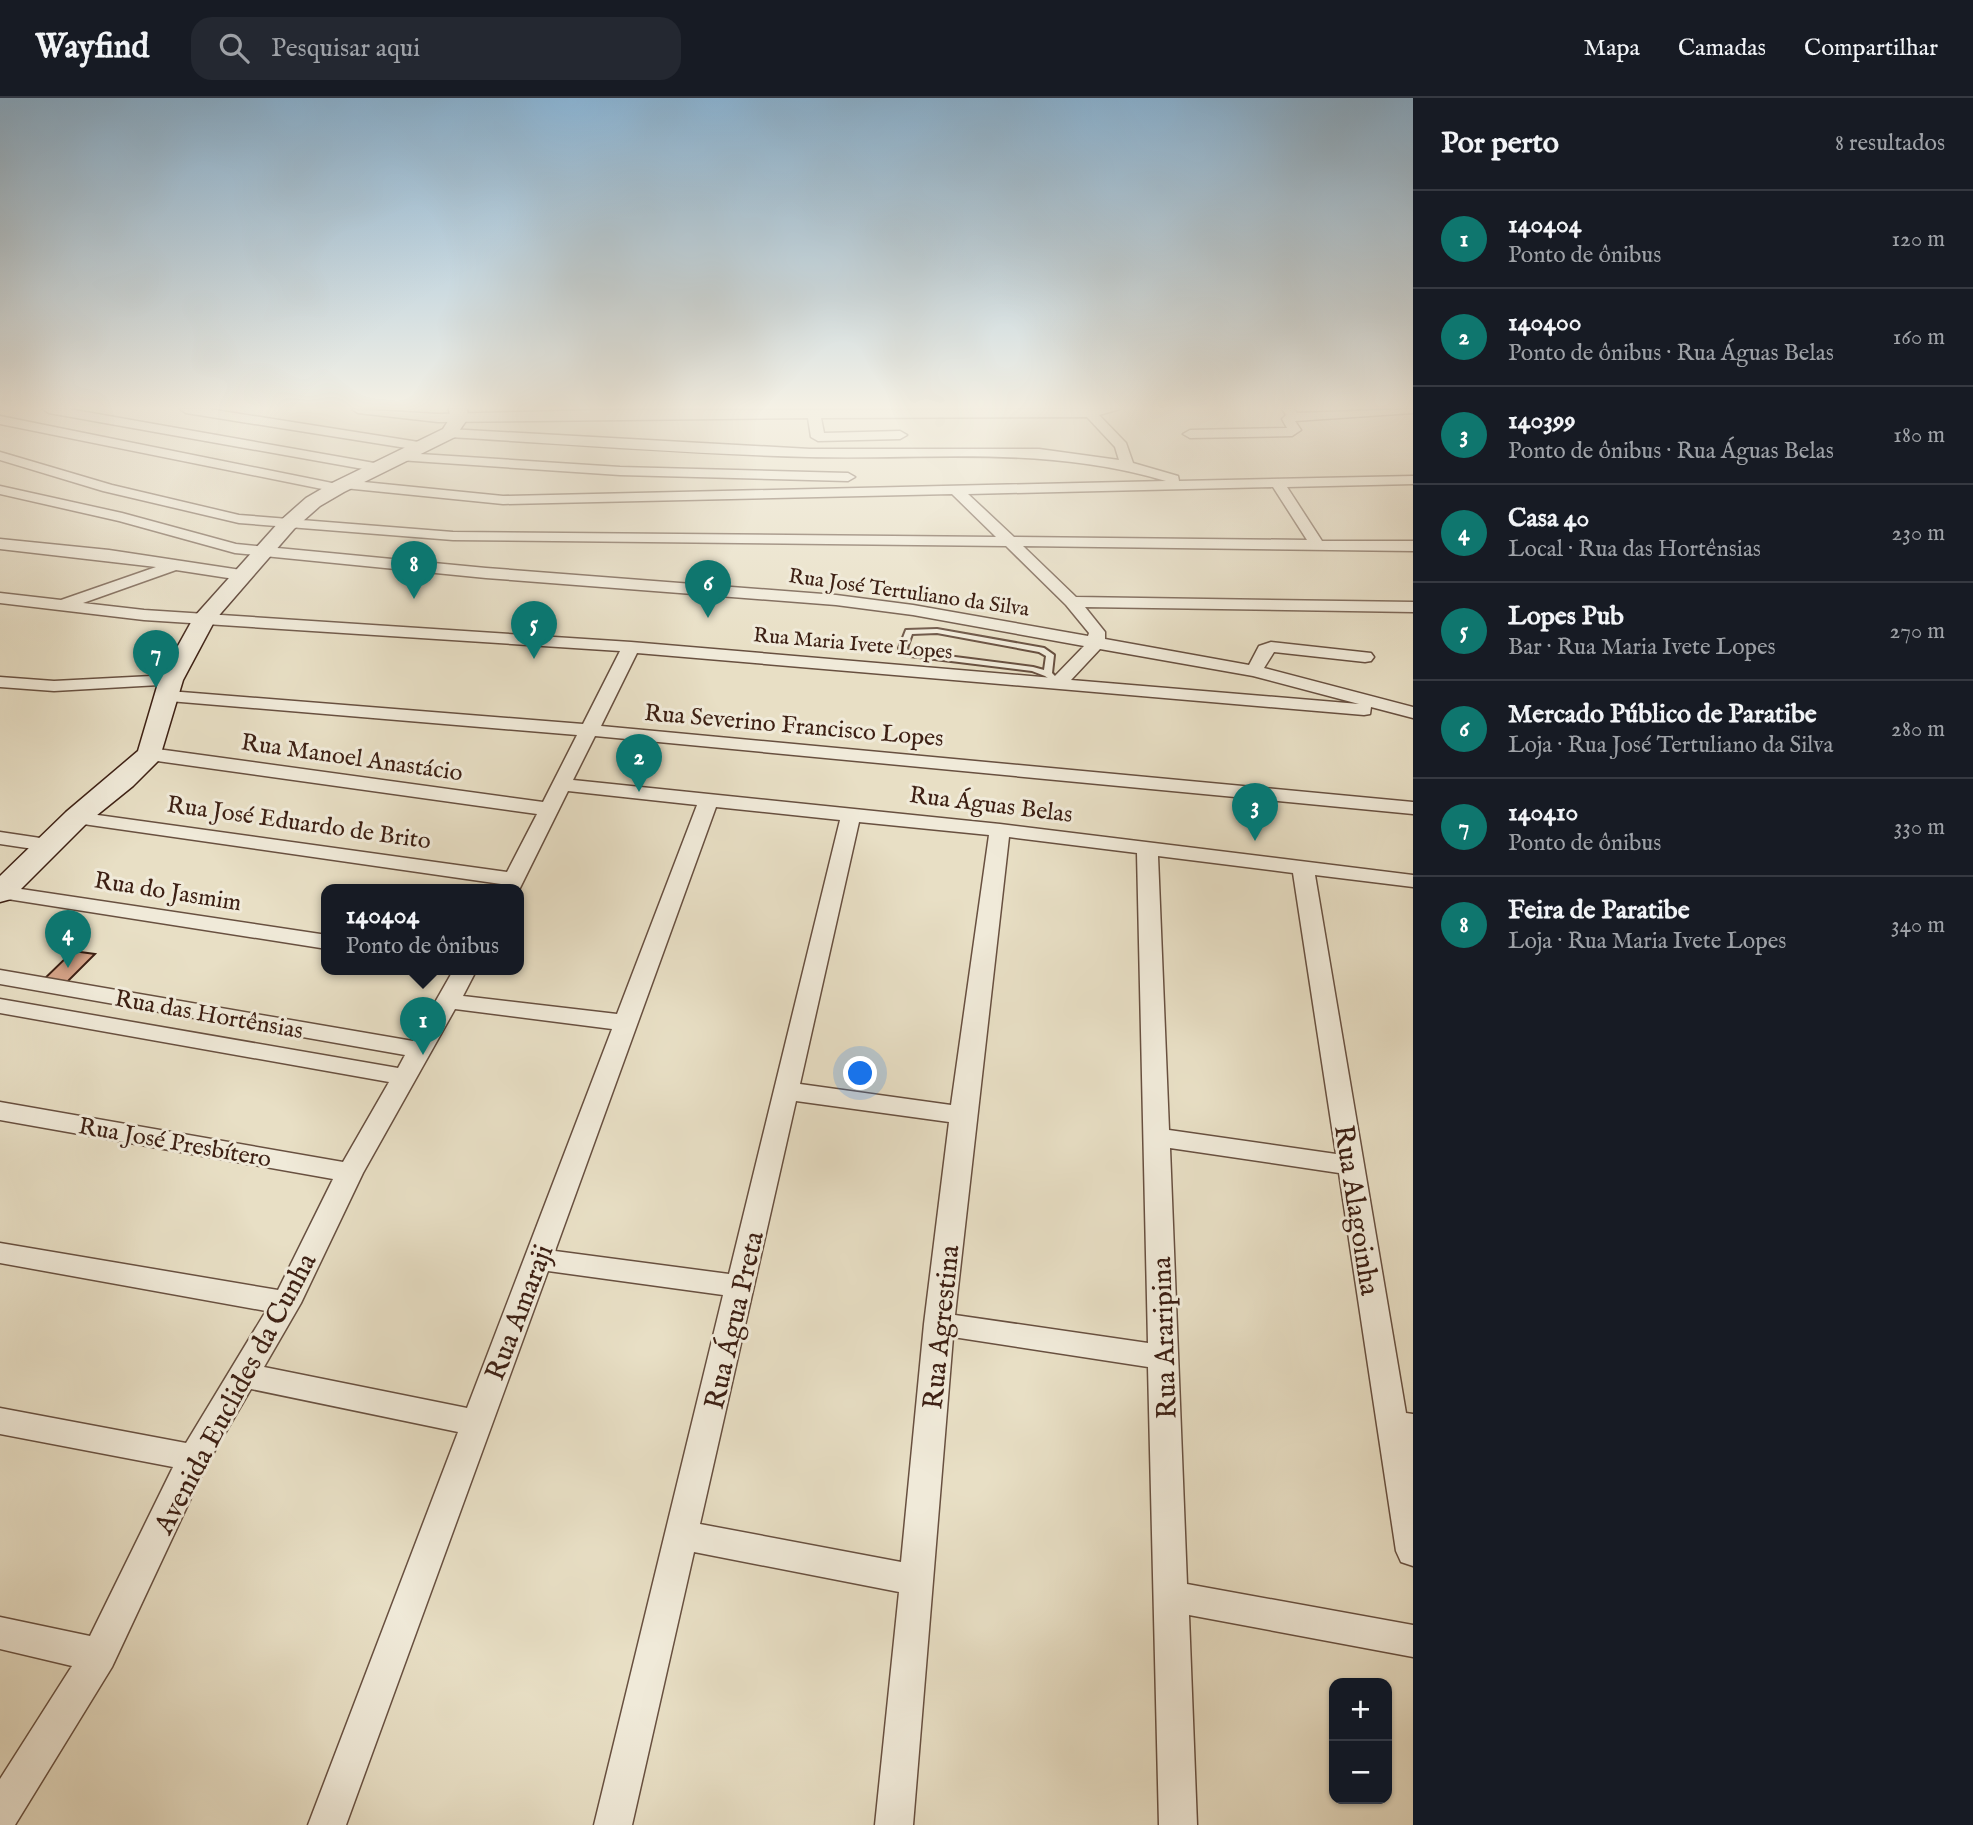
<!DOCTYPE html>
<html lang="pt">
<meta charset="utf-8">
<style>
body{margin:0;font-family:"IM FELL English",serif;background:#242831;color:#f1f3f6}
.controls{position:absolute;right:21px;bottom:21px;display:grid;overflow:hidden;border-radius:14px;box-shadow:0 2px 5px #0004}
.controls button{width:63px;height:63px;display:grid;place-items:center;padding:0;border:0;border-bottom:2px solid #363941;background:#171b24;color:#f1f3f6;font:35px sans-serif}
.you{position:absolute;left:861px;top:976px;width:24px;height:24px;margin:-18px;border:5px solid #fff;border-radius:50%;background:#1a73e8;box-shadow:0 0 0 10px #1a73e833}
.badge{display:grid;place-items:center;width:46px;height:46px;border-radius:50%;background:#0f766e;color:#fff;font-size:23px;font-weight:700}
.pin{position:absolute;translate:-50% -58px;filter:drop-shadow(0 2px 4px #0008)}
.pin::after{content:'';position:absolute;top:37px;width:24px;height:21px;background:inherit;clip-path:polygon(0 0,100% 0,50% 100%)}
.popup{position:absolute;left:321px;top:786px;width:203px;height:91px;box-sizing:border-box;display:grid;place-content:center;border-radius:14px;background:#171b24;filter:drop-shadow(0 2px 5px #0005);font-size:23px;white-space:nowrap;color:#9ea1a6}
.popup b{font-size:26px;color:#f1f3f6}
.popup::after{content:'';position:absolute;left:50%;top:100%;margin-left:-14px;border:14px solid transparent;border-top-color:#171b24}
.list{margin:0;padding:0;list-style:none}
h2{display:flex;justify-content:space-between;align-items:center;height:91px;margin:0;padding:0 28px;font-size:30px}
h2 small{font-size:23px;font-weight:400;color:#9ea1a6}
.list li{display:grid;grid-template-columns:46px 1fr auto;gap:21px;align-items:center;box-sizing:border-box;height:98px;padding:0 28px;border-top:2px solid #363941}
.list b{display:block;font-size:26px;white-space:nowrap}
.list p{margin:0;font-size:23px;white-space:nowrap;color:#9ea1a6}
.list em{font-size:23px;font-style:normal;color:#9ea1a6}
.icon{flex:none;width:38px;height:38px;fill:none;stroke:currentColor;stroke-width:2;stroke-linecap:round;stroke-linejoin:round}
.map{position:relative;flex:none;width:1413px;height:1727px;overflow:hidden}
header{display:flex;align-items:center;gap:42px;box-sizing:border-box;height:98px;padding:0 35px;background:#171b24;border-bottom:2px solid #363941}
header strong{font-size:33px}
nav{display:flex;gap:38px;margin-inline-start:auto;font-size:24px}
.search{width:490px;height:63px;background:#242831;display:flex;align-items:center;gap:18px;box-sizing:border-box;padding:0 24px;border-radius:21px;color:#9ea1a6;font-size:26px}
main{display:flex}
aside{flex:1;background:#171b24}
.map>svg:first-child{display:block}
</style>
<header>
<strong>Wayfind</strong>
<div class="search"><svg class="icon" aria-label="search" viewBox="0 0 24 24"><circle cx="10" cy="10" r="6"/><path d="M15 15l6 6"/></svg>Pesquisar aqui</div>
<nav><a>Mapa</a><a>Camadas</a><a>Compartilhar</a></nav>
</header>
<main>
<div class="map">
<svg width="1413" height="1727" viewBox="0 0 1413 1727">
<rect width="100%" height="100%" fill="#e8dfc5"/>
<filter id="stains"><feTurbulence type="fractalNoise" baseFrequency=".00286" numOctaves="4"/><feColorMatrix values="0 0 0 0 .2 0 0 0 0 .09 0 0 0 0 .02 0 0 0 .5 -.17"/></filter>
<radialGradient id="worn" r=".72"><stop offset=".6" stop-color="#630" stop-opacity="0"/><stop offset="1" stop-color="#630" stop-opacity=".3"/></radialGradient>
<!-- building -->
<path fill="#d6a489" stroke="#3d2014" stroke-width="2" d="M73,853L95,856L63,888L41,884Z"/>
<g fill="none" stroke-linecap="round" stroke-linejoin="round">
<!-- lane casing -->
<g stroke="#685040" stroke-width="4">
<path id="lane" d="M937,531L1044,550L1054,557L1052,575L1062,585L1058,587L1045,578L1032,573L902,557L899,550L906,532ZM937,535L1039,554L1046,558L1044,572L1033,569L908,553L907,550L912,536Z"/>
</g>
<!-- street casing -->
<g stroke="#685040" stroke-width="3">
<g id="street">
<path d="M43,311H69L380,366L387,370L380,374L49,315Z"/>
<path d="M180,311H209L425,345L432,349L425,353L186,315Z"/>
<path d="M352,311L438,316L607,312L1120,311L1099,317L1126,345L1133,365L1178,378L1179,383L1413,378V386L1287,389L1322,443H1413V453L1023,448L1076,499L1413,504V514L1085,509L1105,534V541L1249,567L1259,548L1271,544L1371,555L1374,559L1371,563L1365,564L1274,554L1264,570L1413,609V620L1371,609L1370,616L1364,617L637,555L601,628L1413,704V716L595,638L573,682L1000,726L1413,777V789L1315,777L1406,1315L1413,1316V1468L1401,1464L1396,1453L1339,1075L1170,1050L1187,1486L1413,1527V1559L1189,1517L1197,1727H1159L1148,1269L953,1239L913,1727H875L899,1494L694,1454L632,1727H594L723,1197L548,1173L346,1727H308L458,1334L251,1291L206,1368L112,1569L15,1727H0V1681L72,1568L0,1551V1519L90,1538L173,1369L0,1336V1310L186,1345L266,1213L0,1165V1145L278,1192L333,1081L0,1022V1004L343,1064L389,984L0,915V901L398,970L405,957L0,886V872L413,943L454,871H477L463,898L617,916L697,707L568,693L519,792L498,791L501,786L69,724L66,720L69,716L76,714L507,774L537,716L150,662L141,656L150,650L543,704L577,637L169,603L160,598L169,593L583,626L620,553L144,522L0,505V495L61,502L156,469L0,451V441L109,452L241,472L249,477L241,482L176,472L83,505L144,512L631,544L1053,580L1084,548L913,517L836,507L486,480L235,455L119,423L0,396V388L122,415L236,446L486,470L836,497L913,507L1088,538L1089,535L1066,507L1006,448L453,442L239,425L103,393L0,362V354L112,387L239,417L453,434L996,439L952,396L503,406L344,390L337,394L0,326V318L337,386L344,382L503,398L1166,383C1045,347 932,362 809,359C689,356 569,346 449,339L442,335L449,331L810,351H1039L1119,362L1115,349L1087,319L821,320L824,335L900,333L907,337L900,341L818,343L811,339L808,320L438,324L358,315ZM1273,389L1307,442L1014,439L968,396ZM1100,551L1253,578L1359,606L1071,582ZM716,709L840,722L729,1176L555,1153ZM859,724L989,737L951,1007L800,986ZM1009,739L1137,755L1148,1245L955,1217ZM1158,758L1293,775L1336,1056L1169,1032ZM455,911L612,931L467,1310L264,1269L301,1205L363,1075ZM796,1003L949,1024L924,1226L901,1464L700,1426Z"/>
<path d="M1282,311H1294L1297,315L1413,311V315L1295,323L1301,332L1292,338L1190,340L1183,336L1190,332L1287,330L1282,321L1286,317Z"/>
<path d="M404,355L620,369L848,375L855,379L848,383L620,377L399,362L397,359Z"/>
<path d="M171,577L177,578L180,582L177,586L54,593L0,589V579L54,583Z"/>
<path d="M0,734L47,741L57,747L47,753L0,746Z"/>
<path d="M1,788L327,837V851L1,800Z"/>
</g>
</g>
<!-- secondary casing -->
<g stroke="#3d2014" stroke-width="3">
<path id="secondary" d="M449,311H467L468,320L455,339L344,394L320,408L294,431L215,522L183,582L159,662L133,688L86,726L11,801L0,804V778L66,714L138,653L159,582L194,519L280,423L306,400L330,386L443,331L450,320Z"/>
</g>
<!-- lane -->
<use href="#lane" fill="#f0ead9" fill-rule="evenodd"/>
<!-- street -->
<use href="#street" fill="#f0ead9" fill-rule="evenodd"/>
<!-- secondary -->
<use href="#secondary" fill="#f0ead9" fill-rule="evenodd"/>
</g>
<!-- sky -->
<linearGradient id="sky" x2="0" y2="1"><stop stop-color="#8ab6d8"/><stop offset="0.56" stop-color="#f5f1e5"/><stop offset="1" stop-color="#f5f1e5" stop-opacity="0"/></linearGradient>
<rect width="1413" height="553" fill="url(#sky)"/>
<g text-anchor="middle" stroke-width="6" stroke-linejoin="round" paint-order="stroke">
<!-- far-street labels -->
<g font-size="21" fill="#3d2014" stroke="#f0ead9">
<text transform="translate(909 494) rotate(8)" y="7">Rua José Tertuliano da Silva</text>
<text transform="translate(853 545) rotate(5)" y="7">Rua Maria Ivete Lopes</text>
</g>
<!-- street labels -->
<g font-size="24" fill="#3d2014" stroke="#f0ead9">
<text transform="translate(794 627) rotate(5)" y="8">Rua Severino Francisco Lopes</text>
<text transform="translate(352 659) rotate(8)" y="8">Rua Manoel Anastácio</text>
<text transform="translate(991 706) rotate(7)" y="8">Rua Águas Belas</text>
<text transform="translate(299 724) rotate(8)" y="8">Rua José Eduardo de Brito</text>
<text transform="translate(168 793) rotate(9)" y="8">Rua do Jasmim</text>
<text transform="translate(209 916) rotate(10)" y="8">Rua das Hortênsias</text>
<text transform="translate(175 1044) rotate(10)" y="8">Rua José Presbítero</text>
</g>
<!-- near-street labels -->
<g font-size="28" fill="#3d2014" stroke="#f0ead9">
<text transform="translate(1358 1112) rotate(81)" y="10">Rua Alagoinha</text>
<text transform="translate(518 1214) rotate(-69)" y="10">Rua Amaraji</text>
<text transform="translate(733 1222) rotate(-77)" y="10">Rua Água Preta</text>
<text transform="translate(940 1229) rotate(-84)" y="10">Rua Agrestina</text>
<text transform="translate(1163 1240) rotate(-92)" y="10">Rua Araripina</text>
<text transform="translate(234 1295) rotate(-62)" y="10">Avenida Euclides da Cunha</text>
</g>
</g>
<rect width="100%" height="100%" filter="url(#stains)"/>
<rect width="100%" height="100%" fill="url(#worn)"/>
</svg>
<div class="controls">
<button>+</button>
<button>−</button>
</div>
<div class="you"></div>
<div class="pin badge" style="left:423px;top:957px">1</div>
<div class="popup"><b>140404</b>Ponto de ônibus</div>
<div class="pin badge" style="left:639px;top:694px">2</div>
<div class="pin badge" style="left:1255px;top:743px">3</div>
<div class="pin badge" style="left:68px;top:870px">4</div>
<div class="pin badge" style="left:534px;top:561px">5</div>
<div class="pin badge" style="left:708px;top:520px">6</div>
<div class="pin badge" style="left:156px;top:590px">7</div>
<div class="pin badge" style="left:414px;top:501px">8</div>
</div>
<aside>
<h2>Por perto<small>8 resultados</small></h2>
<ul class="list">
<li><span class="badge">1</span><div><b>140404</b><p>Ponto de ônibus</p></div><em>120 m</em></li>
<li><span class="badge">2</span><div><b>140400</b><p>Ponto de ônibus · Rua Águas Belas</p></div><em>160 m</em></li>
<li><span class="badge">3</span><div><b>140399</b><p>Ponto de ônibus · Rua Águas Belas</p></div><em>180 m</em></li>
<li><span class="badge">4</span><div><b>Casa 40</b><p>Local · Rua das Hortênsias</p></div><em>230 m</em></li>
<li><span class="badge">5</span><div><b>Lopes Pub</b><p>Bar · Rua Maria Ivete Lopes</p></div><em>270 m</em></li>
<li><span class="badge">6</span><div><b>Mercado Público de Paratibe</b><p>Loja · Rua José Tertuliano da Silva</p></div><em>280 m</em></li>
<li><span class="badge">7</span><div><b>140410</b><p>Ponto de ônibus</p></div><em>330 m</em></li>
<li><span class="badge">8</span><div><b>Feira de Paratibe</b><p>Loja · Rua Maria Ivete Lopes</p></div><em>340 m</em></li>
</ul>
</aside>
</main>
